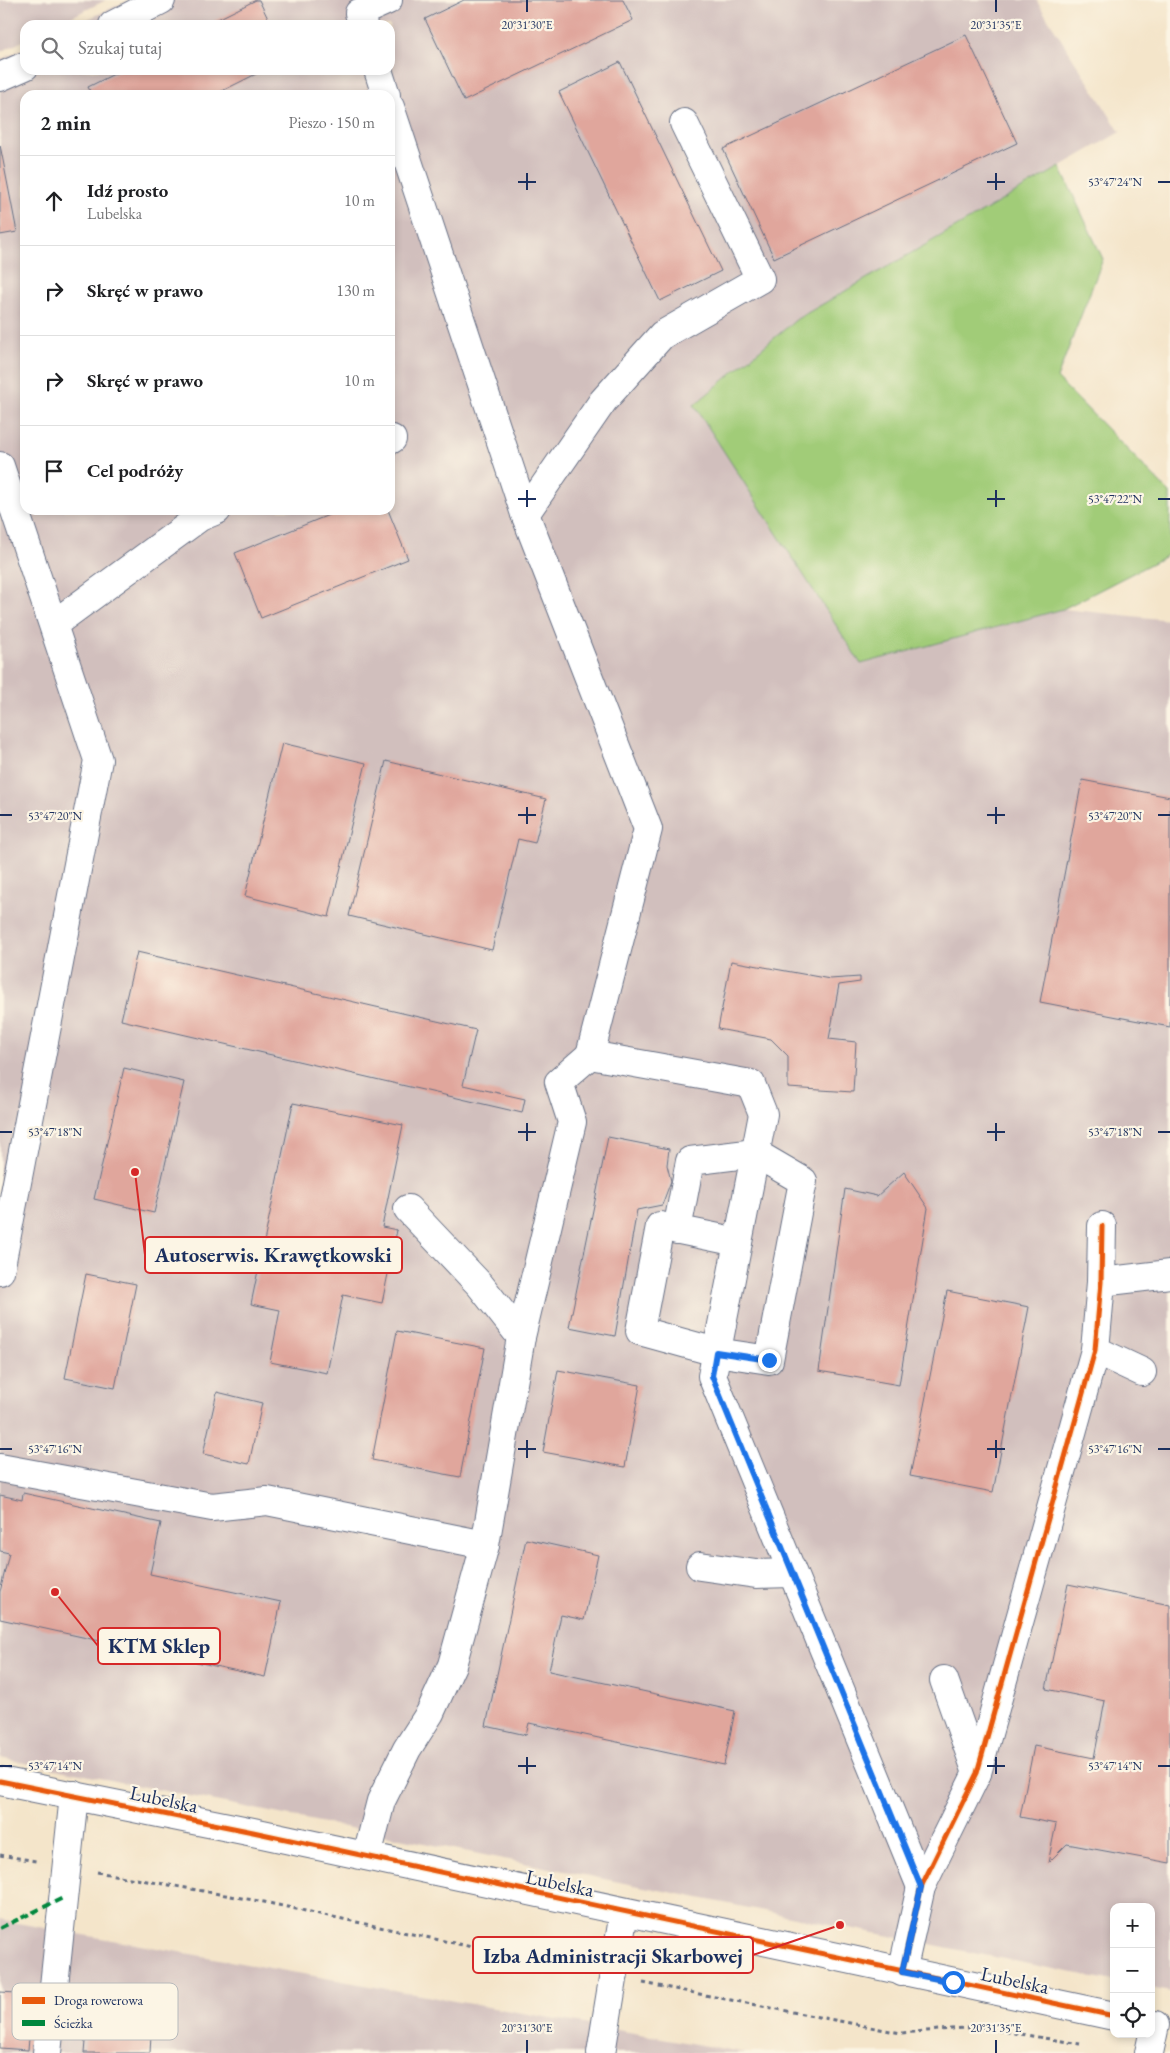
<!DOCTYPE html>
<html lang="pl">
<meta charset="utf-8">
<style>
body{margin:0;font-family:"EB Garamond",serif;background:#f6f6f6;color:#202124}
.controls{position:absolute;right:15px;bottom:15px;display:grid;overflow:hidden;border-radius:10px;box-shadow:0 2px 8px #0003}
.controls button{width:45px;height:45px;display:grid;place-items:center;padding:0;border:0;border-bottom:1px solid #e0e0e0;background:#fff;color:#202124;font:25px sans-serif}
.stop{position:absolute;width:15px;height:15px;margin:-11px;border:4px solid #1a73e8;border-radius:50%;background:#fff}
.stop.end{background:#1a73e8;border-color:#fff;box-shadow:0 1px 5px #0008}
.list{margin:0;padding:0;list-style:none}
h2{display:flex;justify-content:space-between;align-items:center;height:65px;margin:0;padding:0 20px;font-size:21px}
h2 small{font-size:16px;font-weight:400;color:#757577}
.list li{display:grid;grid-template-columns:32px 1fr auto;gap:15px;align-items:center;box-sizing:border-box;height:90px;padding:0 20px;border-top:1px solid #e0e0e0}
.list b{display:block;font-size:19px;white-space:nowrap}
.list p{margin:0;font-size:16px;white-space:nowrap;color:#757577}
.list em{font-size:16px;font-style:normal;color:#757577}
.icon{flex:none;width:28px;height:28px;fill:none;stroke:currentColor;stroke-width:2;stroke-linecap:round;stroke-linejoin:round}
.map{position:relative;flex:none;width:1170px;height:2053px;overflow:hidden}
.search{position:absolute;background:#fff;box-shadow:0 2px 8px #0003;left:20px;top:20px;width:375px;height:55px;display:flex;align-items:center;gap:12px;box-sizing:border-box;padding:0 18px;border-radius:15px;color:#757577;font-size:19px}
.panel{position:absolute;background:#fff;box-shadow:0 2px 8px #0003;left:20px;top:90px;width:375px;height:425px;border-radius:15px}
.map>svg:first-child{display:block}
</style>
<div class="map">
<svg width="1170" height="2053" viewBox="0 0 1170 2053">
<rect width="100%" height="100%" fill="#fcf5e5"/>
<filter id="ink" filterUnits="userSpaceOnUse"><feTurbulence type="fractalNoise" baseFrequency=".02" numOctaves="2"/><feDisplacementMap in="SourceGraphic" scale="10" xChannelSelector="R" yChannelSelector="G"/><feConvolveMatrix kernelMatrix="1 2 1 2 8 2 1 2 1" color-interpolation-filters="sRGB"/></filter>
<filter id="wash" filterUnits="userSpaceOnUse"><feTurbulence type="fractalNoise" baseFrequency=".0096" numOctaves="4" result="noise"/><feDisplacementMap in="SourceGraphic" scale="20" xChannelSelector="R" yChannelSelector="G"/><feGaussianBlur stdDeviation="1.12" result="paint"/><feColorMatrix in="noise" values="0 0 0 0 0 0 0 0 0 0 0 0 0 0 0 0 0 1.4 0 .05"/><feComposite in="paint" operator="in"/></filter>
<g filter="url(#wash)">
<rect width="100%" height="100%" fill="#f4e5ca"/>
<!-- industrial -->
<g fill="#d1bfbd" fill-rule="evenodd">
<path d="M0,0H106L55,25H25V40L0,52Z"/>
<path d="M129,0H1036L1120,132L797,319L861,664L1063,609L1170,620V1992L1151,1988V1907H1114V1981L0,1758V60L25,48V70H390V25H75ZM25,95H390V510H25Z"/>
<path d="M0,1920L746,2053H0Z"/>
</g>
<!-- green -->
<path fill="#a1cc78" stroke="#5e7e6b" d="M1060,167L1103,259L1057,378L1170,493V554L1063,609L861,664L694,405L797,319Z"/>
<g id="blocks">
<!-- building -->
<g fill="#e0a69c">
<path d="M256,0H259L271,25H212L215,23L214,21Z"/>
<path d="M464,0H623L633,20L464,101L425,19Z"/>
<path d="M966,35L1017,143L774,258L723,149Z"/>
<path d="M620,62L721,271L660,301L559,92Z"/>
<path d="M122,70H264L214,95H92L88,87Z"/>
<path d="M0,145L17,232L0,235Z"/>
<path d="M341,510H388L408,559L261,618L235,553Z"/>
<path d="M282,743L366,763L329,917L245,896Z"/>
<path d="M386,761L546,799L535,843L518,839L492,950L349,916Z"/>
<path d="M1082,780L1170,797V1027L1040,1002Z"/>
<path d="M137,952L476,1030L463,1085L525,1099L522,1113L121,1020Z"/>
<path d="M731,961L830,979L860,977V982L839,985L829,1039L856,1042L853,1092L788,1088V1056L771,1039L718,1029Z"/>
<path d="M124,1068L184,1082L154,1213L94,1199Z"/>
<path d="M293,1103L403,1125L382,1227L397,1230L382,1303L343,1295L327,1373L270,1362L280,1310L251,1304Z"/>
<path d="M608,1137L669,1149L667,1165L671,1181L662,1205L637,1210L615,1336L569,1327Z"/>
<path d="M904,1172L928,1208L899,1385L819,1371L845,1189L877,1196Z"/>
<path d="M86,1274L136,1284L115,1388L65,1378Z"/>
<path d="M947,1291L1029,1307L993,1492L910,1476Z"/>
<path d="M397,1331L485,1348L460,1477L372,1460Z"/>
<path d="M558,1370L640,1385L625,1467L543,1452Z"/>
<path d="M217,1392L262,1403L249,1464L203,1454Z"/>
<path d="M23,1493L161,1523L150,1574L281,1602L265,1677L0,1619V1592L9,1553L0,1551V1495L22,1500Z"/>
<path d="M526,1539L598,1555L584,1620L561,1615L549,1671L735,1711L724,1765L529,1723L526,1735L486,1726Z"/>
<path d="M1068,1584L1170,1605V1863L1067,1844L1048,1863L1056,1824L1020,1817L1034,1746L1094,1758L1105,1701L1046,1689Z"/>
<path d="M0,1992L33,1994L28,2050L0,2048Z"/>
<path d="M86,2030L151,2034L150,2053H84Z"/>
</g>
</g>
</g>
<g filter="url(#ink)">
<use href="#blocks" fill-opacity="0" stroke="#676f84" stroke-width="1"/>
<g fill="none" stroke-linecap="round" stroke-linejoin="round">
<!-- minor casing -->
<g stroke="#676f84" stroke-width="30">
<g id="minor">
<path d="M113,25L161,0"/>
<path d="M363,25L359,13L388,0"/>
<path d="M378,70L386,95"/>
<path d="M0,77L25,66"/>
<path d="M390,107L525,514L648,829L590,1055L751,1084L763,1114L712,1376L921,1887"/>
<path d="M390,440L392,439"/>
<path d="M0,466L98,760L0,1271"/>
<path d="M525,514L603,401L662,335L760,279L684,123"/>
<path d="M54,624L200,517L217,510"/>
<path d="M408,1209L480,1285L521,1337"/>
<path d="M677,1230L690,1161L755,1153L803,1181L769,1360L716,1352L640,1331L660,1226L738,1242"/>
<path d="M1101,1282L1170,1274"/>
<path d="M1095,1350L1142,1372"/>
<path d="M0,1468L212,1507L267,1501L485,1545"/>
<path d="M700,1566L756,1574L792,1573"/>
<path d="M944,1680L977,1773"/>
<path d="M0,1781L253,1832L1114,2016"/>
<path d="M367,1856L381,1801L407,1749L430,1713L452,1665L485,1545L521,1337L572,1122L559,1082L590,1055"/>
<path d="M902,1972L921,1887L977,1773L1095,1350L1101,1282L1102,1226"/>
<path d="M47,2053L74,1795"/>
<path d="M601,2053L624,1912"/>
<path d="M1149,2053L1155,2025"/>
</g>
</g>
<!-- path -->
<g stroke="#676f84" stroke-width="3" stroke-dasharray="4 4" stroke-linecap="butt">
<path d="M0,1855L36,1861"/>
<path d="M97,1872L264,1902L583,1971"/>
<path d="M643,1983L901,2033L978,2027L1080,2044"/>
</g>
<!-- minor -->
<use href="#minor" stroke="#fff" stroke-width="28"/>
<!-- quiet -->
<path stroke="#00873e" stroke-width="4" stroke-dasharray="8 4" stroke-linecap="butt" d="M0,1928L63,1898"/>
<!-- cycleway casing -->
<g stroke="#fcf5e5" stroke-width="8">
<g id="cycleway">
<path d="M0,1781L253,1832L1114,2016"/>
<path d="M902,1972L921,1887L977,1773L1095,1350L1101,1282L1102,1226"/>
</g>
</g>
<!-- cycleway -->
<use href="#cycleway" stroke="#e8590c" stroke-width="5"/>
</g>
</g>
<g fill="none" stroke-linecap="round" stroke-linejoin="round" filter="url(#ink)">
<!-- route -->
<path stroke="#1a73e8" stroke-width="6" d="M769,1360L716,1352L712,1376L921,1887L902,1972L953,1982"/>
</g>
<!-- ticks -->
<path fill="none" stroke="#1b2f5e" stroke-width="2" d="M527,0V12M996,0V12M527,173V190M996,173V190M518,182H536M987,182H1005M1158,182H1170M527,490V507M996,490V507M518,499H536M987,499H1005M1158,499H1170M527,807V824M996,807V824M0,815H12M518,815H536M987,815H1005M1158,815H1170M527,1123V1141M996,1123V1141M0,1132H12M518,1132H536M987,1132H1005M1158,1132H1170M527,1440V1458M996,1440V1458M0,1449H12M518,1449H536M987,1449H1005M1158,1449H1170M527,1757V1774M996,1757V1774M0,1766H12M518,1766H536M987,1766H1005M1158,1766H1170M527,2040V2053M996,2040V2053"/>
<g text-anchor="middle" stroke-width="4.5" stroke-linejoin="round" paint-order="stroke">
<!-- street labels -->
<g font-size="20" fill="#1b2f5e" stroke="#fcf5e5">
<text transform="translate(164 1799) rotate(12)" y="7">Lubelska</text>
<text transform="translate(560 1883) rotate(12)" y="7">Lubelska</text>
<text transform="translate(1015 1980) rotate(12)" y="7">Lubelska</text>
</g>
</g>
<!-- legend -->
<rect x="12" y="1983" width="166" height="57" rx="8" fill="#fcf5e5" stroke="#b8babc" stroke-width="1"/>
<rect x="22" y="1997" width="23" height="7" fill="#e8590c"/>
<rect x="22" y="2020" width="23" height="6" fill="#00873e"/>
<g font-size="14" fill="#1b2f5e">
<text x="54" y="2005">Droga rowerowa</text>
<text x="54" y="2028">Ścieżka</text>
</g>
<g font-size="12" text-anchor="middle" fill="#1b2f5e" stroke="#fcf5e5" stroke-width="4.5" stroke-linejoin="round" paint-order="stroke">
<text x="527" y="29">20°31'30"E</text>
<text x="996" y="29">20°31'35"E</text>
<text x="1115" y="186">53°47'24"N</text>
<text x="1115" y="503">53°47'22"N</text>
<text x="55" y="820">53°47'20"N</text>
<text x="1115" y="820">53°47'20"N</text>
<text x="55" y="1136">53°47'18"N</text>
<text x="1115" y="1136">53°47'18"N</text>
<text x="55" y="1453">53°47'16"N</text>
<text x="1115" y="1453">53°47'16"N</text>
<text x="55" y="1770">53°47'14"N</text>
<text x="1115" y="1770">53°47'14"N</text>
<text x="527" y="2032">20°31'30"E</text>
<text x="996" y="2032">20°31'35"E</text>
</g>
<!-- callouts -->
<path fill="none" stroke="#d62828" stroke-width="2" d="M135 1172L145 1255M55 1592L98 1646M840 1925L753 1955"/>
<g fill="#d62828" stroke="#fcf5e5" stroke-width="2">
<circle cx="135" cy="1172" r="5"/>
<circle cx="55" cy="1592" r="5"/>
<circle cx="840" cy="1925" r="5"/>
</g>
<g fill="#fcf5e5" stroke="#d62828" stroke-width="2">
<rect x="145" y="1237" width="257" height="36" rx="5"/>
<rect x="98" y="1628" width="122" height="36" rx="5"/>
<rect x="473" y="1937" width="280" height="36" rx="5"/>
</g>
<g font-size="21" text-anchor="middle" font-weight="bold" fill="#1b2f5e">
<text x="273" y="1262">Autoserwis. Krawętkowski</text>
<text x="159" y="1653">KTM Sklep</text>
<text x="613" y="1963">Izba Administracji Skarbowej</text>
</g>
</svg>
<div class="controls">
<button>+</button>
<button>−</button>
<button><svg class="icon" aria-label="locate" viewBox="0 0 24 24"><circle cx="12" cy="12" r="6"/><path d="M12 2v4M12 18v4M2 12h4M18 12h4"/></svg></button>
</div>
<div class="stop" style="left:953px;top:1982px"></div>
<div class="stop end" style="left:769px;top:1360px"></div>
<div class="search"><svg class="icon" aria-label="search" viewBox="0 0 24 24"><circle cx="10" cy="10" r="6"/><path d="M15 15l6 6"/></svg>Szukaj tutaj</div>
<section class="panel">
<h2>2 min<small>Pieszo · 150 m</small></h2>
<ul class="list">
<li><svg class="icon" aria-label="ahead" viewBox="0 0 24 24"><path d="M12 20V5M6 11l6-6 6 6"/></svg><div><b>Idź prosto</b><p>Lubelska</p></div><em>10 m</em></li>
<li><svg class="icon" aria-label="right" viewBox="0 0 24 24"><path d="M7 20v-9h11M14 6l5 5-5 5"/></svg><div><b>Skręć w prawo</b></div><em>130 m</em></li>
<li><svg class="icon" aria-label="right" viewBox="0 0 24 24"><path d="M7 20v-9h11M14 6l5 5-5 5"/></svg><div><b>Skręć w prawo</b></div><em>10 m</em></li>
<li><svg class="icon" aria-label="arrive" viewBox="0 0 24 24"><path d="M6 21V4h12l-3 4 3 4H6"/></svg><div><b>Cel podróży</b></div></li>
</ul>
</section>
</div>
